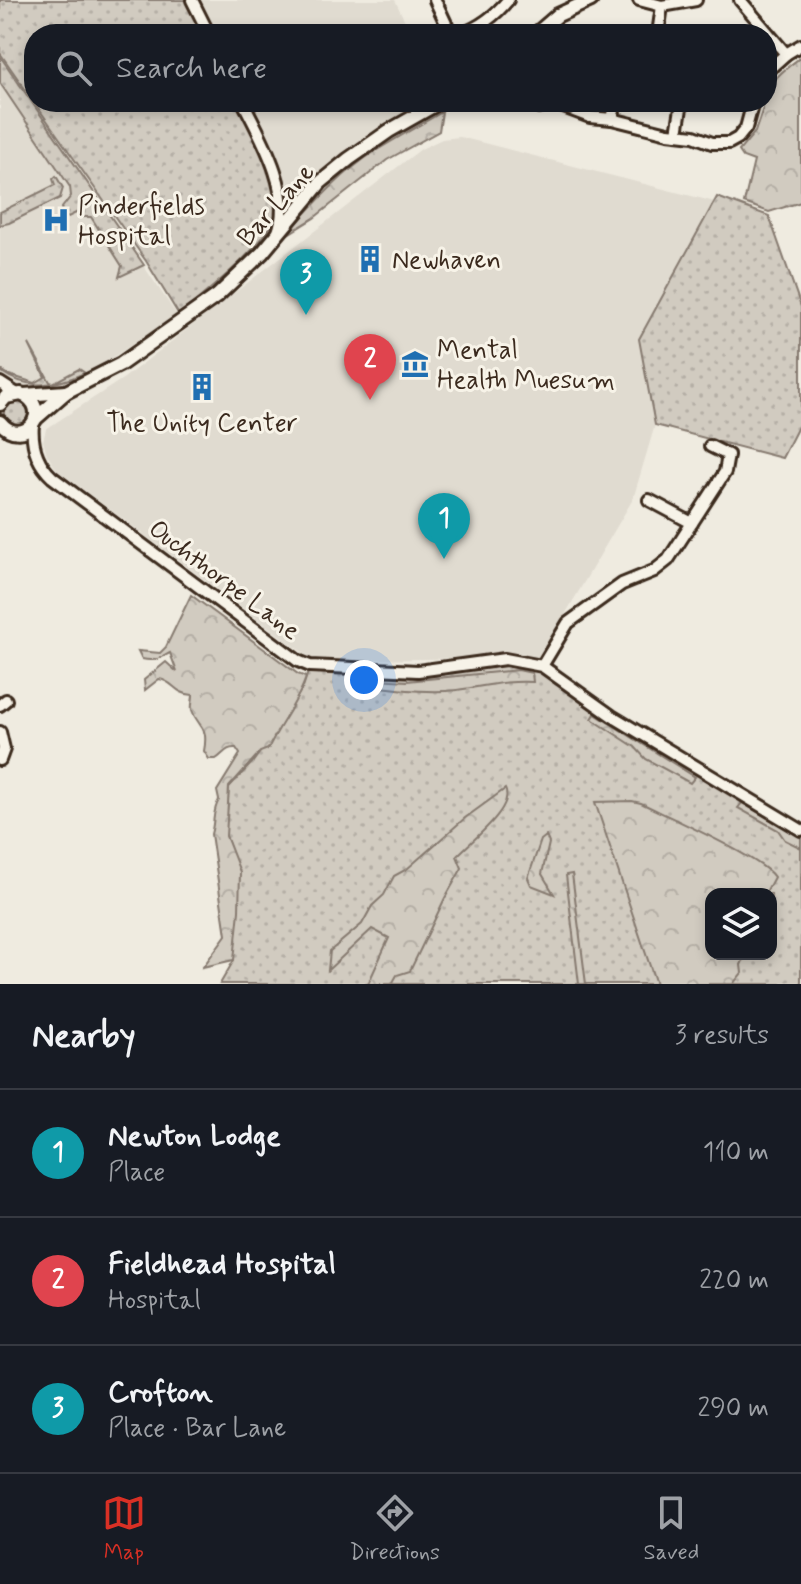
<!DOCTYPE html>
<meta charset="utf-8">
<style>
body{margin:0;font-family:Mynerve,sans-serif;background:#242831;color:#f1f3f6}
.controls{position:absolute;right:24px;bottom:24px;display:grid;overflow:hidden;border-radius:16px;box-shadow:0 4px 12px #0003}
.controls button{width:72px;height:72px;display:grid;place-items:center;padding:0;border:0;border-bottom:2px solid #363941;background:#171b24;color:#f1f3f6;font:40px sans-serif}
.you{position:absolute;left:364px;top:680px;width:28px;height:28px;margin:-20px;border:6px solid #fff;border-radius:50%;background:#1a73e8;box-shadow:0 0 0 12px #1a73e833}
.badge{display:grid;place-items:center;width:52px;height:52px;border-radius:50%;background:#d93025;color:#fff;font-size:26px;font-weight:700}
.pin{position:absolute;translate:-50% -66px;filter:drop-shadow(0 2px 4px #0008)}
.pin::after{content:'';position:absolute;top:42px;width:28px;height:24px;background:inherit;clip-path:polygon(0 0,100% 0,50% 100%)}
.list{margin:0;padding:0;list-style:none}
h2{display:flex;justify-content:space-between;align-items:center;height:104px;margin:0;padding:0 32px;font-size:34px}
h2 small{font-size:26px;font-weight:400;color:#9ea1a6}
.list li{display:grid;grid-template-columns:52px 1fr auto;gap:24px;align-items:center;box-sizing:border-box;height:128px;padding:0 32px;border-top:2px solid #363941}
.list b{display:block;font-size:30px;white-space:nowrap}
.list p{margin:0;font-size:26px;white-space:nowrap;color:#9ea1a6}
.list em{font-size:26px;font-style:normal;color:#9ea1a6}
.icon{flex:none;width:44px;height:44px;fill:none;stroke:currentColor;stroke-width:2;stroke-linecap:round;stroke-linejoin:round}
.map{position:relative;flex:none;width:801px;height:984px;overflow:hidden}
.search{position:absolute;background:#171b24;box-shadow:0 4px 12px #0003;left:24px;right:24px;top:24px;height:88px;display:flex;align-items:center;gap:20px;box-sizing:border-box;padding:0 28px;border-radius:32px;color:#9ea1a6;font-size:30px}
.sheet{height:488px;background:#171b24}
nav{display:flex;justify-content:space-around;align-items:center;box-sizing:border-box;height:112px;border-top:2px solid #363941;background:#171b24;font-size:22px;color:#9ea1a6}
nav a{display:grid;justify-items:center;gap:4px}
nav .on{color:#d93025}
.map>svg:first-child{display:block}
</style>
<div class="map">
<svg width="801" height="984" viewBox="0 0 801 984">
<defs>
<pattern id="grass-dots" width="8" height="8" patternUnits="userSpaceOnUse" patternTransform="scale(2)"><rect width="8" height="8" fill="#d1cbc0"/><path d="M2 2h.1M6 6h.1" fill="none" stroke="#b4aea5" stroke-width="1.8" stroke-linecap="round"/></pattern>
<pattern id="forest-crowns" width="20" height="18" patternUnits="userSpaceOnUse" patternTransform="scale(2)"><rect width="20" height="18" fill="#d1cbc0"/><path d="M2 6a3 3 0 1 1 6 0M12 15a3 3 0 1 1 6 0" fill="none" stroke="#b4aea5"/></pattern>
</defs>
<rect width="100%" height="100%" fill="#efebe0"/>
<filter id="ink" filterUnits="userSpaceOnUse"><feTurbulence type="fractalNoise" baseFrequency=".0125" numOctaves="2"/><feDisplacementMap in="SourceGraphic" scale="16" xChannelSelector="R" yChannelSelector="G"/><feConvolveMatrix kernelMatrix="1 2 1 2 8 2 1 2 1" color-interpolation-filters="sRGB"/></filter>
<g filter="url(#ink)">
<!-- built -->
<g fill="#e0dbd0">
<path d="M197,0H395L411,34H215Z"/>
<path d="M0,55L177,315L78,380L53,388L39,389L9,383L0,391Z"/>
<path d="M249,102H433L386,124L322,173L301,197L293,196L283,190L270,144Z"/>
<path d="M460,137L715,202L639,339L655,425L633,499L540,657L314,661L57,470L47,455L43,441L46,429L124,378L421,149L442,139Z"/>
</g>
<!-- grass -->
<g fill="url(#grass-dots)" stroke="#867a6f" stroke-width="2" fill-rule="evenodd">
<path d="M0,0H187L204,34H34V102L0,53Z"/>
<path d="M0,56L144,265L119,277L122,266L91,217H80L78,212L66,218L61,209L71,196L70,187L0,83Z"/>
<path d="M34,102H238C252,131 279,173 279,206C278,236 203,295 179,315L146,261Z"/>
<path d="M56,176L63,188L60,198L9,223L0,225V212L55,185L53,179Z"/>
<path d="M717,197L769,216L801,307V421L782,458L655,425L639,339Z"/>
<path d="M29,344L50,382L53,383L79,369L85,373C55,386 28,391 0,371V369L9,375L35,383L45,377Z"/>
<circle cx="16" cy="413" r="12"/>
<path d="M477,663L542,666L801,830V984H220L234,960L232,854L226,836V822L229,787L252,763L277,729L303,687L310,666L418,671ZM711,894H771V954H711Z"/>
</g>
<!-- forest -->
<g fill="url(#forest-crowns)" stroke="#867a6f" stroke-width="2">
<path d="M801,57V202L769,212L744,203L754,161L743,157L739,151L755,132L765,102H767C767,81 786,68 801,57Z"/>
<path d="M442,112L439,131L387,160L314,218L285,236C313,205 341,173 377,150C398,137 420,125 442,112Z"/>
<path d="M191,595L298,674L306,677C300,699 279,725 268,749L260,752L229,787L226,836L240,872L239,911L234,960L203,967L226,935L211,834C215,821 212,811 219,800L217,791L240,754L236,748C226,747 224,754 216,759H209L204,751C209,724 198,729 192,710C191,705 193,700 193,695C174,694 174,681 159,679L145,690L144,680L166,662L177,672L170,653C160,658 155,662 142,659L138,651L160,653L166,647Z"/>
<path d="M518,670L532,673L533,682C506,680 483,687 457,690C432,693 405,690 380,687L378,679L407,681Z"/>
<path d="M595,714L695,777L690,783L646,759L635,747L592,719Z"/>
<path d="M505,789C515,808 471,841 457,856L462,868L445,898L410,971L397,975L392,984H368L389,938L372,929L328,970L330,951L362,924L372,906L384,895L394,876L407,869L465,818Z"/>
<path d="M632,801L641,803C667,816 762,858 774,877L765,894H711V954H746L741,965L742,973L733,984H656L595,802Z"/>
<path d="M742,803L801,837V848L785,840L778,830L738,808Z"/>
<path d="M546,836L549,843L542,874L554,894L531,885L528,878L541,840Z"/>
<path d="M572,874L586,984H579L566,875Z"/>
</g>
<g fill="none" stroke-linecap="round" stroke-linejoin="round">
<!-- minor casing -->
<g stroke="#3b2a1e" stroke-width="16">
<g id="minor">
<path d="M192,0L209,34"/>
<path d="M435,0L449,30L455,34"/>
<path d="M639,0L662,6L696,0"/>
<path d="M740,0L786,54"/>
<path d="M461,34C480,27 495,16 508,0"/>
<path d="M658,34L662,6"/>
<path d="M767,71L786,54L801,45"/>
<path d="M243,102C261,137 293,192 278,232"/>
<path d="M550,102L590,117L612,119L668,133L694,136L712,143H729L738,138L746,128L753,102"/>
<path d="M539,108L549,102"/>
<path d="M612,119L616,102"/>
<path d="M677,133L682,102"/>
<path d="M0,383L17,394"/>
<path d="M33,423C31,444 37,463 52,477L298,661L310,666L418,671L505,659L542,666L612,716L801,830"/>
<path d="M649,500L692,523"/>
<path d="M542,666L568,623L622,584L654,571L668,560L725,472L728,455L710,446"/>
<path d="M0,705L6,700"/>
<path d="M0,732L4,749L0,760"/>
</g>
</g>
<!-- major casing -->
<g stroke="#3b2a1e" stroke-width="18">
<g id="major">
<path d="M536,34L558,15L591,0"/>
<path d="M24,395L66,392"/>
<path d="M0,404L6,397L21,394C55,408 24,451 0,422"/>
<path d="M35,419L66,392L121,364L217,296L262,253L321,182L349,159L389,131L440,102"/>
</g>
</g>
<!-- minor -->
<use href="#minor" stroke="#f7f3e8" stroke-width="10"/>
<!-- major -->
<use href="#major" stroke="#f7f3e8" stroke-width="12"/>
</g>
</g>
<!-- icons -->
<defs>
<g id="hospital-bare" transform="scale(2.16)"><path d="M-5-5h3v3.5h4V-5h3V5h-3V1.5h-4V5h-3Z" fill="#1f6fb2" stroke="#f7f3e8" stroke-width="2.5" paint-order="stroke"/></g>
<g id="building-bare" transform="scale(2.16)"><path d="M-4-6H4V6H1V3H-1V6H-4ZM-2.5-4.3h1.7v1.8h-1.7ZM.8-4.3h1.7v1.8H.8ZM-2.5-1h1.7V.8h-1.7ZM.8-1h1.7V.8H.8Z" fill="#1f6fb2" stroke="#f7f3e8" stroke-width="2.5" paint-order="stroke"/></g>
<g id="museum-bare" transform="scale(2.16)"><path d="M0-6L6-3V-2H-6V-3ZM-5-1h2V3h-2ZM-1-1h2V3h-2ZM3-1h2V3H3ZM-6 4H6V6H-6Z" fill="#1f6fb2" stroke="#f7f3e8" stroke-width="2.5" paint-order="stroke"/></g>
</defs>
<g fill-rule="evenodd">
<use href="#hospital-bare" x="56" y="220"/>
<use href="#building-bare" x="370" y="259"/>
<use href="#museum-bare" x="415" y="364"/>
<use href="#building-bare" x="202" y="387"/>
</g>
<g text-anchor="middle" stroke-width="6" stroke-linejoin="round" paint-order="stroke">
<!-- street labels -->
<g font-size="26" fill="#3b2a1e" stroke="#f7f3e8">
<text transform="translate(275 204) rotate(-48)" y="9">Bar Lane</text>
<text transform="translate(225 579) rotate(37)" y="9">Ouchthorpe Lane</text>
</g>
<!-- poi labels -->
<g font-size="26" fill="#3b2a1e" stroke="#f7f3e8" text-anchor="start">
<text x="78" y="214">Pinderfields<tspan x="78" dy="30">Hospital</tspan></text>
<text x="392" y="268">Newhaven</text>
<text x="437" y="358">Mental<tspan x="437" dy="30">Health Muesum</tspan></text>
<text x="202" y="431" text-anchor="middle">The Unity Center</text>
</g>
</g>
</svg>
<div class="controls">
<button><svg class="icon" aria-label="layers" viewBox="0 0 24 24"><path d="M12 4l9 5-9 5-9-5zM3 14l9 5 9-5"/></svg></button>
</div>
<div class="you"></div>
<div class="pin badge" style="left:444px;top:559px;background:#0f9aa8">1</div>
<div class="pin badge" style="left:370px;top:400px;background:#e0444e">2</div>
<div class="pin badge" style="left:306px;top:315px;background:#0f9aa8">3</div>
<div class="search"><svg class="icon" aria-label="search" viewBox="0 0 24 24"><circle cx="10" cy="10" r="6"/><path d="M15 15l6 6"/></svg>Search here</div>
</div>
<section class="sheet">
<h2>Nearby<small>3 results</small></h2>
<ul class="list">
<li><span class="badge" style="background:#0f9aa8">1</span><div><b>Newton Lodge</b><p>Place</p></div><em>110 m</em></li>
<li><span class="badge" style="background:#e0444e">2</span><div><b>Fieldhead Hospital</b><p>Hospital</p></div><em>220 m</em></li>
<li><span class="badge" style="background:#0f9aa8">3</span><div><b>Crofton</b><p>Place · Bar Lane</p></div><em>290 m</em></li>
</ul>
</section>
<nav>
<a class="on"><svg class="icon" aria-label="map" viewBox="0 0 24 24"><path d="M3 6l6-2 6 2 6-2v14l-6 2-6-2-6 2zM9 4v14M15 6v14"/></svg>Map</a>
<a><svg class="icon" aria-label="directions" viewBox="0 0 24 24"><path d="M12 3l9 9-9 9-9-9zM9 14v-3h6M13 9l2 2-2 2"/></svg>Directions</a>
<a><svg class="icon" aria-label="saved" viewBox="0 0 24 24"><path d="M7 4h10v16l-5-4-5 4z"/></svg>Saved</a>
</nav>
